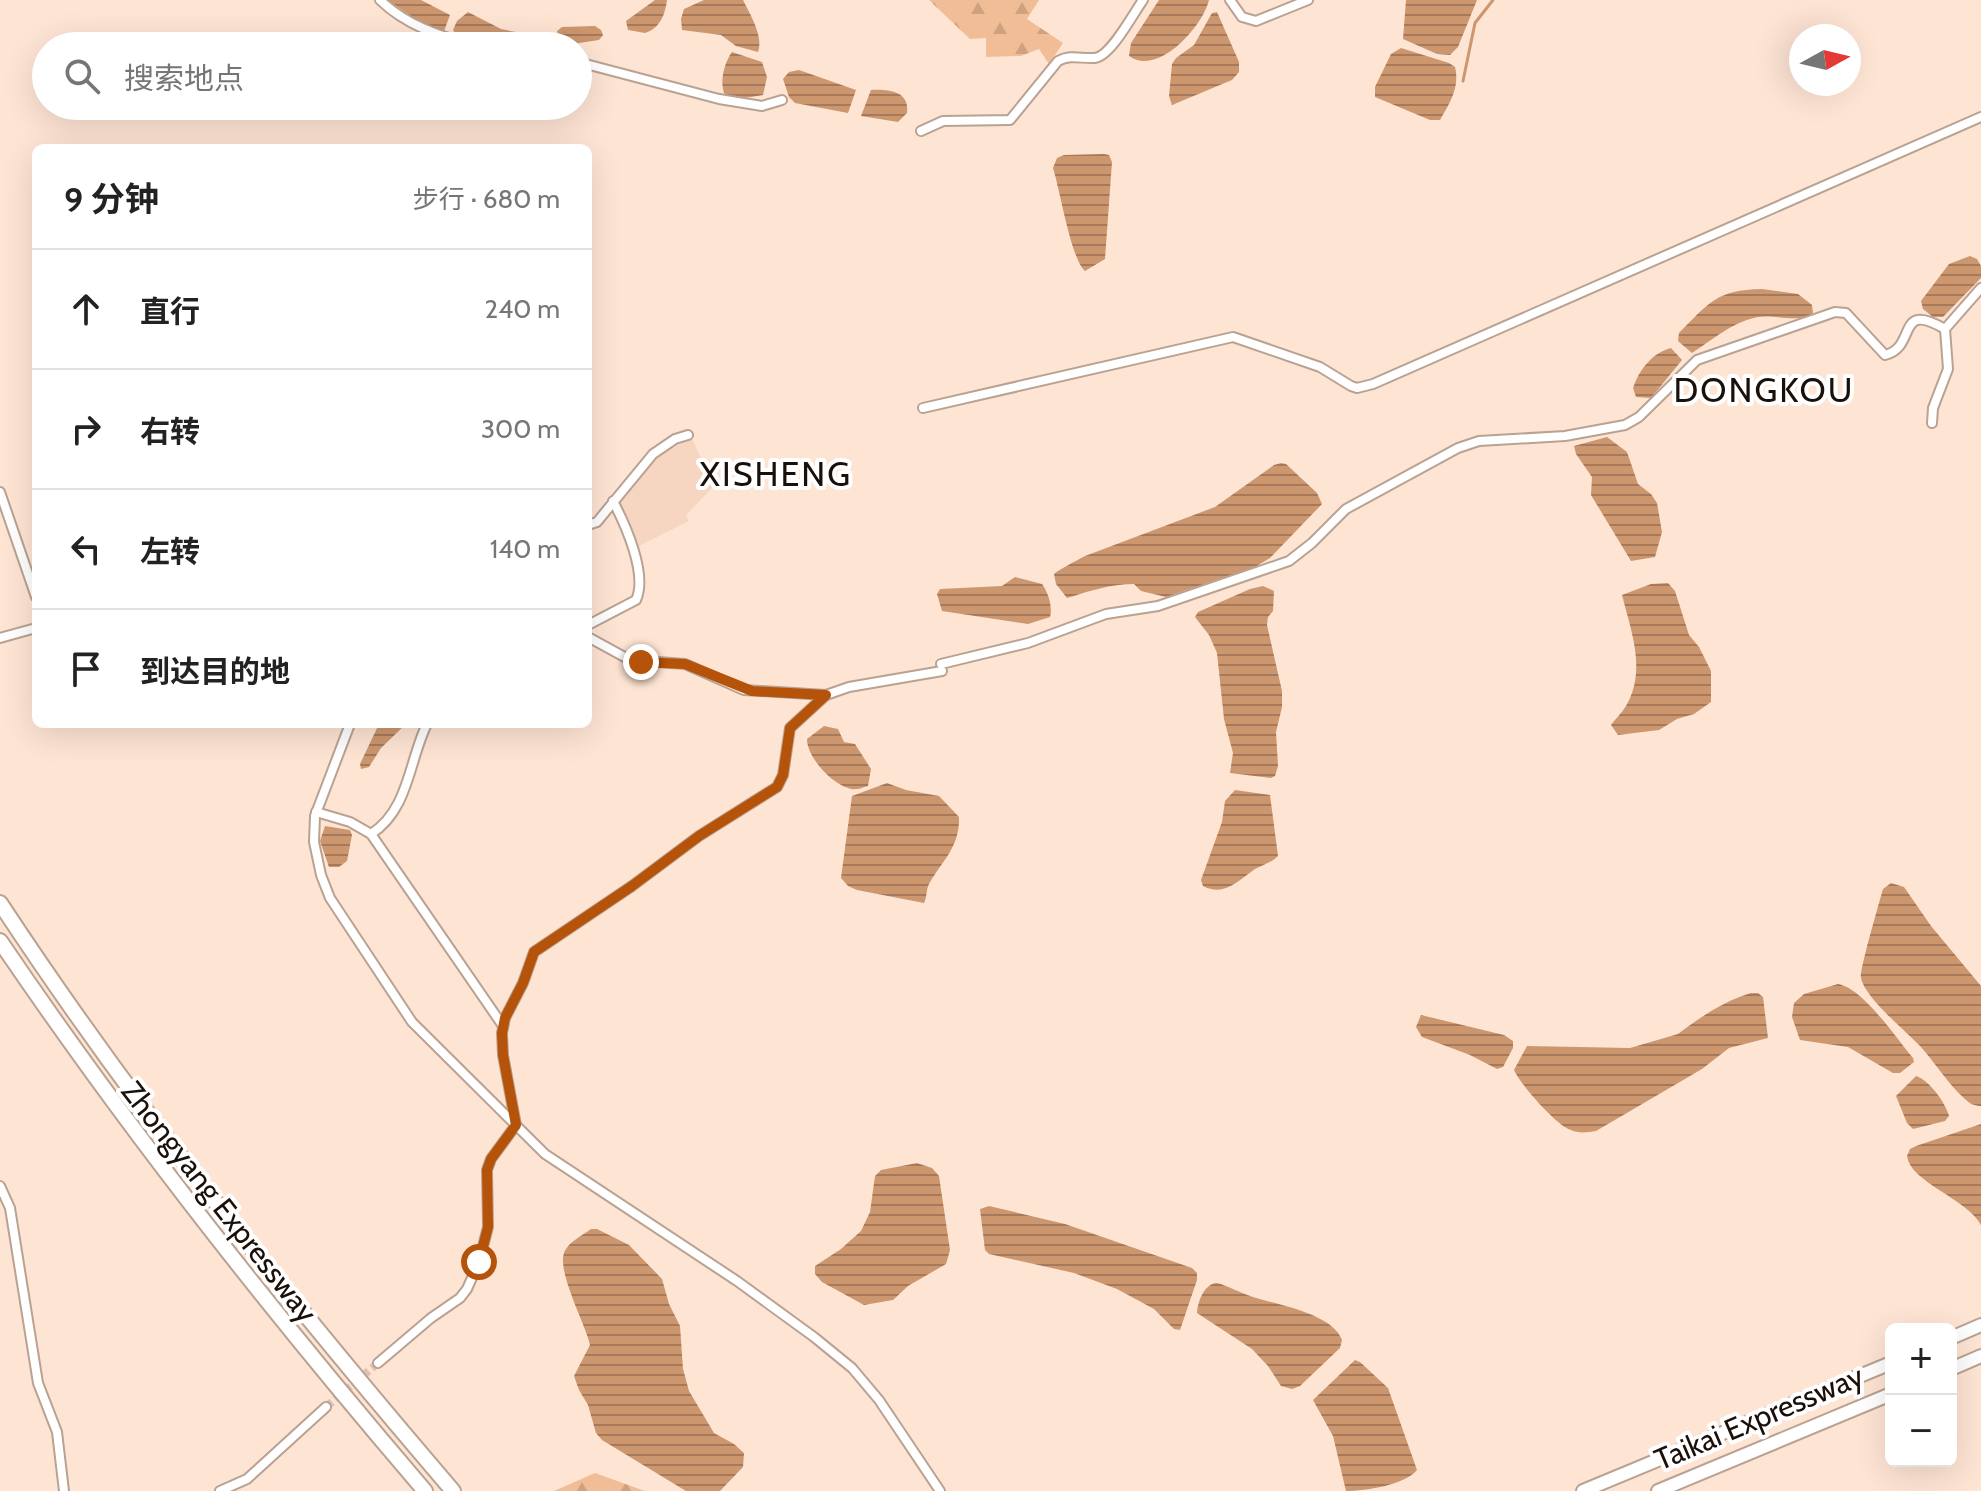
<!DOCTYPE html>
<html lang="zh">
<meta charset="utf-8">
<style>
body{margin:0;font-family:Cabin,"Noto Sans SC",sans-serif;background:#f6f6f6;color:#222}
.controls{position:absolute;right:24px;bottom:24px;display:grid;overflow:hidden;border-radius:12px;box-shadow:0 8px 32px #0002}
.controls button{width:72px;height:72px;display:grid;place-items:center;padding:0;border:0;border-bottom:2px solid #e0e0e0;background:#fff;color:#222;font:40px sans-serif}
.compass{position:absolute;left:1789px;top:24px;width:72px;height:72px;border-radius:50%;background:#fff;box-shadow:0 8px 32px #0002;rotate:82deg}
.stop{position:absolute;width:24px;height:24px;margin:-18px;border:6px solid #b45309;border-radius:50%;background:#fff}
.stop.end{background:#b45309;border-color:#fff;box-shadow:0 2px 8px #0008}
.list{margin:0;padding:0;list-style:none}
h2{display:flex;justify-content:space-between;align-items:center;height:104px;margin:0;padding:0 32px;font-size:34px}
h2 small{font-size:26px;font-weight:400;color:#767676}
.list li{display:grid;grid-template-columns:52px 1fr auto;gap:24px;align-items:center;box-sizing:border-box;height:120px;padding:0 32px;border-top:2px solid #e0e0e0}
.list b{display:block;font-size:30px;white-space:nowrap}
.list em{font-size:26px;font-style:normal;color:#767676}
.icon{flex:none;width:44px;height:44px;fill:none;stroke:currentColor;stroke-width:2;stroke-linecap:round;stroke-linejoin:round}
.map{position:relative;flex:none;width:1981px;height:1491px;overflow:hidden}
.search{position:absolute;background:#fff;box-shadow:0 8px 32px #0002;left:32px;top:32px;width:560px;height:88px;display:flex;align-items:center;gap:20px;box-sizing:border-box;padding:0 28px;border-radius:44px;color:#767676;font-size:30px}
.panel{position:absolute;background:#fff;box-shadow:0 8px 32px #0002;left:32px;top:144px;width:560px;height:584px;border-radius:12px}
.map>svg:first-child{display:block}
</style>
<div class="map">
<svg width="1981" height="1491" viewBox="0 0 1981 1491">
<defs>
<pattern id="forest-firs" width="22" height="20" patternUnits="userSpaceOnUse" patternTransform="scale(2)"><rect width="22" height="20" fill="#f1bd97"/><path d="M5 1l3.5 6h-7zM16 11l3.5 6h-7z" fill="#cea181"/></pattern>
<pattern id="water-rules" width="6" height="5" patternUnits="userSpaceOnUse" patternTransform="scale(2)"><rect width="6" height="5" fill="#cc966e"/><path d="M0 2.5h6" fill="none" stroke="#a57959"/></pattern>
</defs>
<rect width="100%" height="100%" fill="#fee4d3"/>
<!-- built -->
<path fill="#f6d6c0" d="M692,438L713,487L686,515L689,521L639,546L616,500L650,460Z"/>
<!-- forest -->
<g fill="url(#forest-firs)">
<path d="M929,0H1039L1027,19L1063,43L1049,64L1039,49L1021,56L986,57V38L970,39Z"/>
<path d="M595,1473L645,1491H554Z"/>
</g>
<!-- water -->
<g fill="url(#water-rules)">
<path d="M387,0H421L450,15L444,31L420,22Z"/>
<path d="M655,0H667C665,15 660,28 645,33L628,30L626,21Z"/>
<path d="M704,0H743C750,14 764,37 758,52L736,46L721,35L682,30L681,19L684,9Z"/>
<path d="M1159,0H1209C1203,26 1158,77 1129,56L1131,43Z"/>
<path d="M1406,0H1477L1458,47L1450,55L1437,54L1403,39Z"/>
<path d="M468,12L501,29L526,34L530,44L483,43L456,35L453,30L457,21Z"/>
<path d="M1217,12L1239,62V72L1232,80L1172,105L1169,96L1172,64L1176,58L1194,45L1212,13Z"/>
<path d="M595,26L601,30L603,35L599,40L559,46L557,31L562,27Z"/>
<path d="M1401,48L1449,63L1455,67C1460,87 1450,103 1440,120H1430L1375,97V87L1391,54Z"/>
<path d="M732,52L762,62L767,77L763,95L739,99L725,95C719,83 724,63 732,52Z"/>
<path d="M799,70L856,90L848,113L795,103L789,97L783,79L789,72Z"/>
<path d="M871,90C888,89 910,91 907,113L898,122L861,116Z"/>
<path d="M1104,154L1109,155L1112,162L1105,259L1085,271C1071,259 1060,190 1053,168L1057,158L1064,155Z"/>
<path d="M1970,256L1977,259L1981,266V278L1943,317H1933L1923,309L1921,301L1949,264Z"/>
<path d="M1762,289L1798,294L1812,305L1813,313C1801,324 1774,314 1758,317C1734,321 1712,340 1692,353L1678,341L1679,333C1709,303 1716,290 1762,289Z"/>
<path d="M1671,348L1682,360L1651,398L1636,397L1633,388C1639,370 1652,353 1671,348Z"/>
<path d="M1607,437L1627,452L1638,484L1651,494L1657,503L1662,532L1655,557L1631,561L1591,495L1592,477L1576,454L1574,446Z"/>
<path d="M1281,463L1286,464L1317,493L1322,504L1270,558L1255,567L1166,597L1141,591L1134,584C1110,584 1090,591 1067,598L1056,584L1054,574C1057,571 1079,559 1085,556L1215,507L1274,465Z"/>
<path d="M1015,577L1042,584C1048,592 1053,607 1050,617L1028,624L942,611L937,594L940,589L1002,586Z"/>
<path d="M1668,583L1675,591L1689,635L1699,647L1711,671V702L1694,714L1677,719L1659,730L1618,735L1611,725C1615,719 1622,713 1626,706C1647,671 1631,631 1622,595L1651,584Z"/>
<path d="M1263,586L1274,591L1273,611L1268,617L1267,625L1282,691V707L1276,732L1278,766L1275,776L1271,778L1230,773L1233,753L1224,719L1217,653L1209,635L1195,617L1198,612L1250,589Z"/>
<path d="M379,724H406L381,748L369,767L361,769L360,764Z"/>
<path d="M824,726L838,729L844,742L855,744L871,769L868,786C861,788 855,791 848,788C831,783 807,757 807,739Z"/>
<path d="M887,783L906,790L939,796L959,817C960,847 942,861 929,884C926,890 927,897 924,903L857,890L848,886L841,878L852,796Z"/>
<path d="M1235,790L1270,795L1278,856C1271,863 1264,864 1255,869C1238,881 1224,897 1203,886L1201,880L1222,822L1225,801Z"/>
<path d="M325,826L350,830L352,835L347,861L339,867H329L320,841Z"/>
<path d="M1891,883L1904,887L1931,926L1981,986V1106C1975,1106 1970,1104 1965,1099C1948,1084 1936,1064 1921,1047C1906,1031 1865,998 1861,978C1859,972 1880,900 1883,889Z"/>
<path d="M1838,984C1863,988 1896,1038 1913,1058L1914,1062L1900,1073H1893L1848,1047L1800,1040L1792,1017L1794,1003L1804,994Z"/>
<path d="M1751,993H1758L1763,997L1768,1038L1729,1048L1702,1069L1596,1131C1588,1132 1580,1134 1571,1130C1557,1126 1520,1084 1514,1070L1527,1046L1630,1048L1678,1034C1698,1019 1723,1001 1751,993Z"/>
<path d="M1421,1015L1504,1035L1513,1041V1048L1503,1067L1497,1069L1470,1055L1422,1037L1416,1027Z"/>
<path d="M1916,1076C1929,1080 1945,1102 1949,1116L1945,1121L1913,1129L1907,1123L1896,1096Z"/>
<path d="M1981,1124V1225C1966,1198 1910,1182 1907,1156L1910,1149L1916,1146Z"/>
<path d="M917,1163L932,1168L939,1176L950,1250L946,1264L908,1286L893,1300L864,1305L822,1282L815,1274V1266L841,1249L861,1231L870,1212L875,1176L881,1170Z"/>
<path d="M989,1206L1065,1224L1192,1268L1197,1273V1280L1180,1330L1174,1329L1154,1309L1117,1289L1074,1273L989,1254L985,1250L980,1209Z"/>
<path d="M591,1229H597L629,1245L662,1279L669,1304L680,1326L683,1369L689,1391L714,1433L734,1444L744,1453L743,1467L720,1491H686L602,1440L596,1433L588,1405L579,1390L574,1376L590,1345C586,1324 553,1266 566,1249C571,1241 583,1235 591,1229Z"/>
<path d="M1217,1283C1229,1286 1240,1293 1253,1297C1277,1305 1332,1313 1342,1340L1340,1348L1300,1386L1292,1389L1281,1386L1268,1366L1252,1349L1197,1313C1198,1301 1204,1284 1217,1283Z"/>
<path d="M1355,1360L1360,1362L1388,1388L1417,1470C1405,1485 1365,1491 1346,1491L1333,1436L1313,1400Z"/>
</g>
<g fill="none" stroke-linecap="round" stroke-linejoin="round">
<!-- stream -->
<path stroke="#cc966e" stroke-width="3" d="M1463,81L1475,23L1493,0"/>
<!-- minor-tunnel -->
<path stroke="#dcc4b5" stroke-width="8" stroke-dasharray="8 4" stroke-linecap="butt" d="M326,1407L378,1363"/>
<!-- minor casing -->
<g stroke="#baa292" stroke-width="12">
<g id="minor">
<path d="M380,0C407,26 440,36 475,46"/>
<path d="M1230,0L1242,17L1256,21L1308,0"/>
<path d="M578,62L719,99L762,106L782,100"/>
<path d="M921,131L943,121L1010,120L1058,61C1071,54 1081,59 1095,58C1111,56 1133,14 1143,0"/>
<path d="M923,408L1233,337L1320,367L1351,386L1357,388L1373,384L1981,117"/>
<path d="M1932,423L1933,408L1948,369L1945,329L1981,288"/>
<path d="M0,492L36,597"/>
<path d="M588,525L597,522L653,454L675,439L688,435"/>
<path d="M588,625L636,600C648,574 625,524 613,501"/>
<path d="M588,637L630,660L685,664L744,690L826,695"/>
<path d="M0,638L36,628"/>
<path d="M941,664L1028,643L1106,614L1158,606L1289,561L1312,543L1346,509L1458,448L1479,441L1565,436L1625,425L1639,417L1697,360L1835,312L1846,313L1885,355C1918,347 1895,300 1945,329"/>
<path d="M350,724L315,816L314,842L321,875L330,898L412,1022L545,1154L737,1281L814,1337L852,1368L879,1400L940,1491"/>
<path d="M316,812L350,822L371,834L503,1026"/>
<path d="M371,834C409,810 409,760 427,724"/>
<path d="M0,1186L10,1208L38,1383L57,1432L64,1491"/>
<path d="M378,1363L431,1318L460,1298L467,1289L479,1262L488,1227L487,1170L491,1159L516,1125L503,1055L502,1033L505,1018L523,983L534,952L632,886L699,836L777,787L783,775L790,728L826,695L849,687L942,671"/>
<path d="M220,1491L247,1479L326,1407"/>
</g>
</g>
<!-- trunk casing -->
<g stroke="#baa292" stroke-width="16">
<g id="trunk">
<path d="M1951,1338L1981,1325"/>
<path d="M1951,1369L1981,1356"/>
<path d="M1583,1491L1891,1363"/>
<path d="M1658,1491L1891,1394"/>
</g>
</g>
<!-- motorway casing -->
<g stroke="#baa292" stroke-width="18">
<g id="motorway">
<path d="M0,903C136,1110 292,1303 453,1491"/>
<path d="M0,941C130,1133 274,1315 425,1491"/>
</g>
</g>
<!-- minor -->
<use href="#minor" stroke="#fff" stroke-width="8"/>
<!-- trunk -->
<use href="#trunk" stroke="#fff" stroke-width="12"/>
<!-- motorway -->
<use href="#motorway" stroke="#fff" stroke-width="14"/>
</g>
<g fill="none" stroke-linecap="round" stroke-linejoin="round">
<!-- route -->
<path stroke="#b45309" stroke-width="10" d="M479,1262L488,1227L487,1170L491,1159L516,1125L503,1055L502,1033L505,1018L523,983L534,952L632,886L699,836L777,787L783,775L790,728L826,695L752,691L685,664L641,662"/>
</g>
<g text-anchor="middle" stroke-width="8" stroke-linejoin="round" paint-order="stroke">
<!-- street labels -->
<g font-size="30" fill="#19100a" stroke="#fff">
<text transform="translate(219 1202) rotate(52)" y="10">Zhongyang Expressway</text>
<text transform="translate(1759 1418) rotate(-23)" y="10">Taikai Expressway</text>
</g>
<!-- quarter labels -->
<g font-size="34" letter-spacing="2" fill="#19100a" stroke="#fff">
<text x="1764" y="402">DONGKOU</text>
<text x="776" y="486">XISHENG</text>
</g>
</g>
</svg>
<div class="controls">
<button>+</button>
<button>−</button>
</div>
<svg class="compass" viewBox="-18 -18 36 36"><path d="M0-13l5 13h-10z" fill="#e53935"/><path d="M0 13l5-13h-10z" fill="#767676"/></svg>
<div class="stop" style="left:479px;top:1262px"></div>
<div class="stop end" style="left:641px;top:662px"></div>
<div class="search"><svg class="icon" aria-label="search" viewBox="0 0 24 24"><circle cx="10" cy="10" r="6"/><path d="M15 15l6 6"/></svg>搜索地点</div>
<section class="panel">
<h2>9 分钟<small>步行 · 680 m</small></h2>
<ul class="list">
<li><svg class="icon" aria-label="ahead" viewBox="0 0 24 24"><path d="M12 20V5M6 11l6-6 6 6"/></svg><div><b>直行</b></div><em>240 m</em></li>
<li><svg class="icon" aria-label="right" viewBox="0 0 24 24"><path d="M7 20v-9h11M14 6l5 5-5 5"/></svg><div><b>右转</b></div><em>300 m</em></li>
<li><svg class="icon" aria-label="left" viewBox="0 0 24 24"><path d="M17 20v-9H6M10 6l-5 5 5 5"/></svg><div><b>左转</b></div><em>140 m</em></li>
<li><svg class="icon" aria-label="arrive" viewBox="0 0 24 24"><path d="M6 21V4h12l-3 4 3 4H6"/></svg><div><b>到达目的地</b></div></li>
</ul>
</section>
</div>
